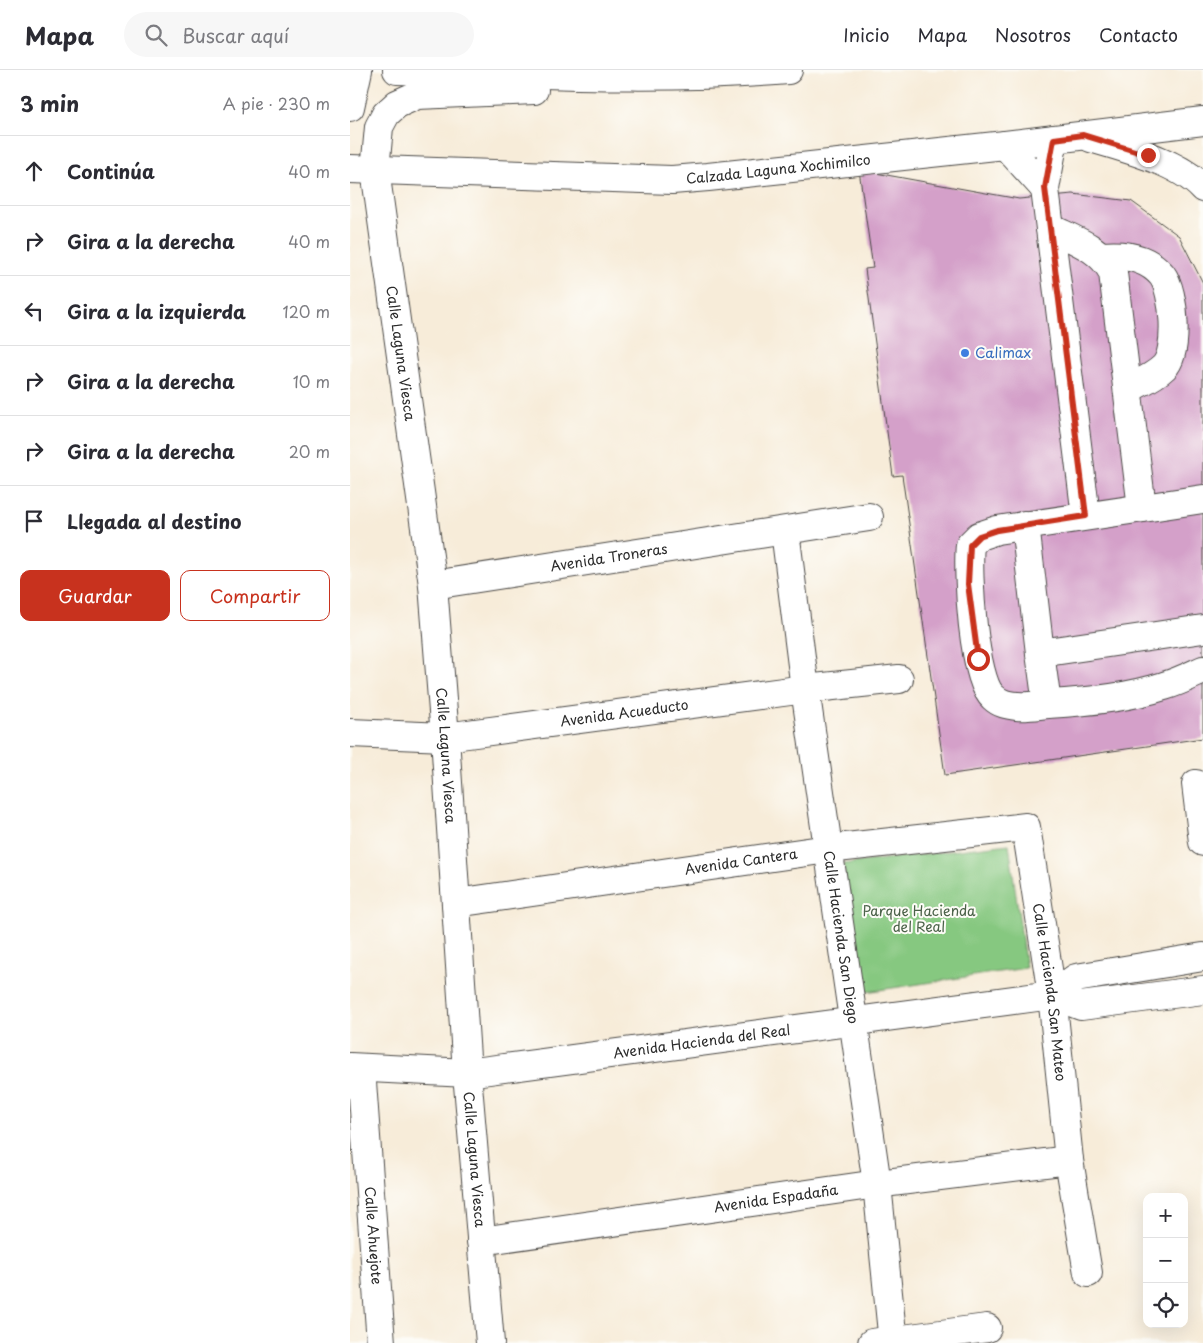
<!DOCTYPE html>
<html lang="es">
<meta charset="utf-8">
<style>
body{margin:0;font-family:"Playpen Sans",sans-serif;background:#f7f7f7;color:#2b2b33}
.controls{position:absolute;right:15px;bottom:15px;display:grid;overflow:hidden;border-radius:10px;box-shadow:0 5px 20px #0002}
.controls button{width:45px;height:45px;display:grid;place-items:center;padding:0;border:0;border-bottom:1px solid #e1e1e2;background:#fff;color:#2b2b33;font:25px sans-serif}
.stop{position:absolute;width:15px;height:15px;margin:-11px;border:4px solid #c8321e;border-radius:50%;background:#fff}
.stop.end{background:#c8321e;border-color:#fff;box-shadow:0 1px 5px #0008}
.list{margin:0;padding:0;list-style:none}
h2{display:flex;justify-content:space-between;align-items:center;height:65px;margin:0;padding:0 20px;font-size:21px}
h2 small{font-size:16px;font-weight:400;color:#7c7c81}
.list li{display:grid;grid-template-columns:32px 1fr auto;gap:15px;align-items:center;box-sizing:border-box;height:70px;padding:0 20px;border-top:1px solid #e1e1e2}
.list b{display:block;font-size:19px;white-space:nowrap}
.list em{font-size:16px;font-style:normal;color:#7c7c81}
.actions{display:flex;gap:10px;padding:15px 20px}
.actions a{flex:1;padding:11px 0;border:1px solid #c8321e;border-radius:10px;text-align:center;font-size:18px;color:#c8321e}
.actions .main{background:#c8321e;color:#fff}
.icon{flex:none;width:28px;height:28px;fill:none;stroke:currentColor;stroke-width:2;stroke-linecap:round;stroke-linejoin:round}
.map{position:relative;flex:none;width:853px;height:1273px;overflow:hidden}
header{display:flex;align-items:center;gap:30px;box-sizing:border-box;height:70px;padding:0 25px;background:#fff;border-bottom:1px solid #e1e1e2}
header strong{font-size:24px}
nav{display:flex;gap:28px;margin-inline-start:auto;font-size:18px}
.search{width:350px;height:45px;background:#f7f7f7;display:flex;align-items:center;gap:12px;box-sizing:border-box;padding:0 18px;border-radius:28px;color:#7c7c81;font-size:19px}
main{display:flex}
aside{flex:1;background:#fff}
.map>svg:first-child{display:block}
</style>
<header>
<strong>Mapa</strong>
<div class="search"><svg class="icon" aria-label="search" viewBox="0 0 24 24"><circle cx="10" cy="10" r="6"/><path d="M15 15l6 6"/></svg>Buscar aquí</div>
<nav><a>Inicio</a><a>Mapa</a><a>Nosotros</a><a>Contacto</a></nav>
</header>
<main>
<aside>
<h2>3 min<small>A pie · 230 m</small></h2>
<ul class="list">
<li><svg class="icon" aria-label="ahead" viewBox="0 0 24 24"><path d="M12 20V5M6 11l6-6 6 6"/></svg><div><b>Continúa</b></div><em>40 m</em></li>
<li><svg class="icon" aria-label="right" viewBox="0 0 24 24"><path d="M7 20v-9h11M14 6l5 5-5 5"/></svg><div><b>Gira a la derecha</b></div><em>40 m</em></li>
<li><svg class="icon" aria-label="left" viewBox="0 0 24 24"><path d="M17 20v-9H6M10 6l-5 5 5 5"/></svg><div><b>Gira a la izquierda</b></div><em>120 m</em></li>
<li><svg class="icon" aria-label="right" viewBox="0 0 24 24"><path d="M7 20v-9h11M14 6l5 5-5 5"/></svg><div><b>Gira a la derecha</b></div><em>10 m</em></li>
<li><svg class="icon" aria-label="right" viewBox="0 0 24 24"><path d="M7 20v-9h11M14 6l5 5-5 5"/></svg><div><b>Gira a la derecha</b></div><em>20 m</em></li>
<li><svg class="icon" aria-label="arrive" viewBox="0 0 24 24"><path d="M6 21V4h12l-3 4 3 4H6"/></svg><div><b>Llegada al destino</b></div></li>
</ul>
<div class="actions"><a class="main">Guardar</a><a>Compartir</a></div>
</aside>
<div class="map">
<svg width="853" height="1273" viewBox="0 0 853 1273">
<rect width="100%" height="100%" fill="#fdfcf7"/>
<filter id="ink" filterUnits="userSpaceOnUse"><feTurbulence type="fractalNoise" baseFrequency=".02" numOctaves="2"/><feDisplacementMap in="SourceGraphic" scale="10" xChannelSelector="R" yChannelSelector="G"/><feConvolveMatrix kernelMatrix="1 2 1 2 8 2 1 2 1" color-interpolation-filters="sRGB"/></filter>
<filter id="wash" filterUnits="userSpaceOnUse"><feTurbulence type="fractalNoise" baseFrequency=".0096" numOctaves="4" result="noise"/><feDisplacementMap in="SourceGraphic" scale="20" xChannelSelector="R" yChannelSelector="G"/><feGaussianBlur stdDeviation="1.12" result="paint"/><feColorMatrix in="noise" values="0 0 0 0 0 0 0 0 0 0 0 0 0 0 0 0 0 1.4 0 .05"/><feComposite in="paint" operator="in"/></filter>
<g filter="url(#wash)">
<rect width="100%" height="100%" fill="#f7ecd9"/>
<!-- green -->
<path fill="#86c880" stroke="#587a56" d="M659,774L676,898L516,922L493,794Z"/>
<g id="blocks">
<!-- building -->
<path fill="#d4a0c9" d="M509,100L669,129L723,124L781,131L829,166L853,213V668L595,705L552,405L543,406L515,199L523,198Z"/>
</g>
</g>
<g filter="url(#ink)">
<use href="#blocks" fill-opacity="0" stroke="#4a4845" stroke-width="1"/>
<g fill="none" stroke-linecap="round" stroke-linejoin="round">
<!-- minor casing -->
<g stroke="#4a4845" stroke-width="30">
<g id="minor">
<path d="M704,69L695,119L736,446"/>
<path d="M655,75L695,119"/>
<path id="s1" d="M25,100L83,515L95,667L117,1003L140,1273"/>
<path d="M700,158C724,170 751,178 763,203L792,438"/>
<path d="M752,186C773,184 797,187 812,205C825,222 829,282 814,297C804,307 789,313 778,319"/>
<path d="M853,429L647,460L629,466L620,475C617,502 623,610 643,627C650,634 658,635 667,636C677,637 688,635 698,634C736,632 777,628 814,616C828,612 840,606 853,600"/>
<path d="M675,455L690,583L853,559"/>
<path id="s2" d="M435,461L455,619L527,1114L543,1273"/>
<path id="s3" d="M83,515L519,447"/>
<path d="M690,583L697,634"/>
<path id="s4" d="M0,663L95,667L455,619L549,609"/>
<path d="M846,714L853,772"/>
<path id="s5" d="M106,833L478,779L676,757L702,925L719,1090L738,1203"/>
<path d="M702,925L726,908L853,887"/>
<path id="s6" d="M0,997L117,1003L702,925L731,936L853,920"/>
<path id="s7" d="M11,998L31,1273"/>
<path id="s8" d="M131,1171L527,1114L719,1090"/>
<path d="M522,1273L637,1258"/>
</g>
</g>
<!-- major casing -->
<g stroke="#4a4845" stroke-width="30">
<g id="major">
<path d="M47,0C177,3 308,11 438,0"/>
<path d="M0,37L8,0"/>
<path d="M741,68C775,78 829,92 853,118"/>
<path id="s9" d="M0,99L322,110L358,107L655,75L853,51"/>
<path d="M25,100L29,57L36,44L47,34L67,25L184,20"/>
</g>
</g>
<!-- minor -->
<use href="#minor" stroke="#fff" stroke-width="28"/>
<!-- major -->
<use href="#major" stroke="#fff" stroke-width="28"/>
</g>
</g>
<g fill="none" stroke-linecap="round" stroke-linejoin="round" filter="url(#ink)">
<!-- route -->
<path stroke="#c8321e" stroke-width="6" d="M628,589L618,514L620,475L629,466L647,460L736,446L695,118L704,69L733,65L798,85"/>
</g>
<!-- markers -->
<circle fill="#3f7fe0" stroke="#fdfcf7" stroke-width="2" cx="615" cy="283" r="5"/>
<g text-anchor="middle" stroke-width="4" stroke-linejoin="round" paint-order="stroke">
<!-- street labels -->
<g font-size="14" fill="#2b2b2b" stroke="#fdfcf7">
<text dy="5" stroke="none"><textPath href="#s9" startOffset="429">Calzada Laguna Xochimilco</textPath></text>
<text dy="5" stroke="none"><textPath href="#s1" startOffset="185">Calle Laguna Viesca</textPath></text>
<text dy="5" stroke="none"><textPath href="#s3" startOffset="178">Avenida Troneras</textPath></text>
<text dy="5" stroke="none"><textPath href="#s4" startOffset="276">Avenida Acueducto</textPath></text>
<text dy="5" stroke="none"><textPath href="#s1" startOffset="590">Calle Laguna Viesca</textPath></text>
<text dy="5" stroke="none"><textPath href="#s5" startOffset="288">Avenida Cantera</textPath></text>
<text dy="5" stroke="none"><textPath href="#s2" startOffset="410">Calle Hacienda San Diego</textPath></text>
<text dy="5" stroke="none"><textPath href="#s5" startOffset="742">Calle Hacienda San Mateo</textPath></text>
<text dy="5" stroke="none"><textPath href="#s6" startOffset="354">Avenida Hacienda del Real</textPath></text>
<text dy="5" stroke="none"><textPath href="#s1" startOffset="995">Calle Laguna Viesca</textPath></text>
<text dy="5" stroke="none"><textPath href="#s8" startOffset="298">Avenida Espadaña</textPath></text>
<text dy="5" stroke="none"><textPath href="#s7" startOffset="168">Calle Ahuejote</textPath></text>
</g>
<!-- shop labels -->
<g font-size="14" fill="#366cbe" stroke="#fdfcf7" text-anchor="start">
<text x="625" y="288">Calimax</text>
</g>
<!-- park labels -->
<g font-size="14" fill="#4b6249" stroke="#fdfcf7">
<text x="569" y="846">Parque Hacienda<tspan x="569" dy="16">del Real</tspan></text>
</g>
</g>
</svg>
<div class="controls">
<button>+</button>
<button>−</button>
<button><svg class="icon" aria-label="locate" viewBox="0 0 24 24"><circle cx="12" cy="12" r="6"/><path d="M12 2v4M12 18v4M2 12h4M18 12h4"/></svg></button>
</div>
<div class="stop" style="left:628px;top:589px"></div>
<div class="stop end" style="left:798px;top:85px"></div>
</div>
</main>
